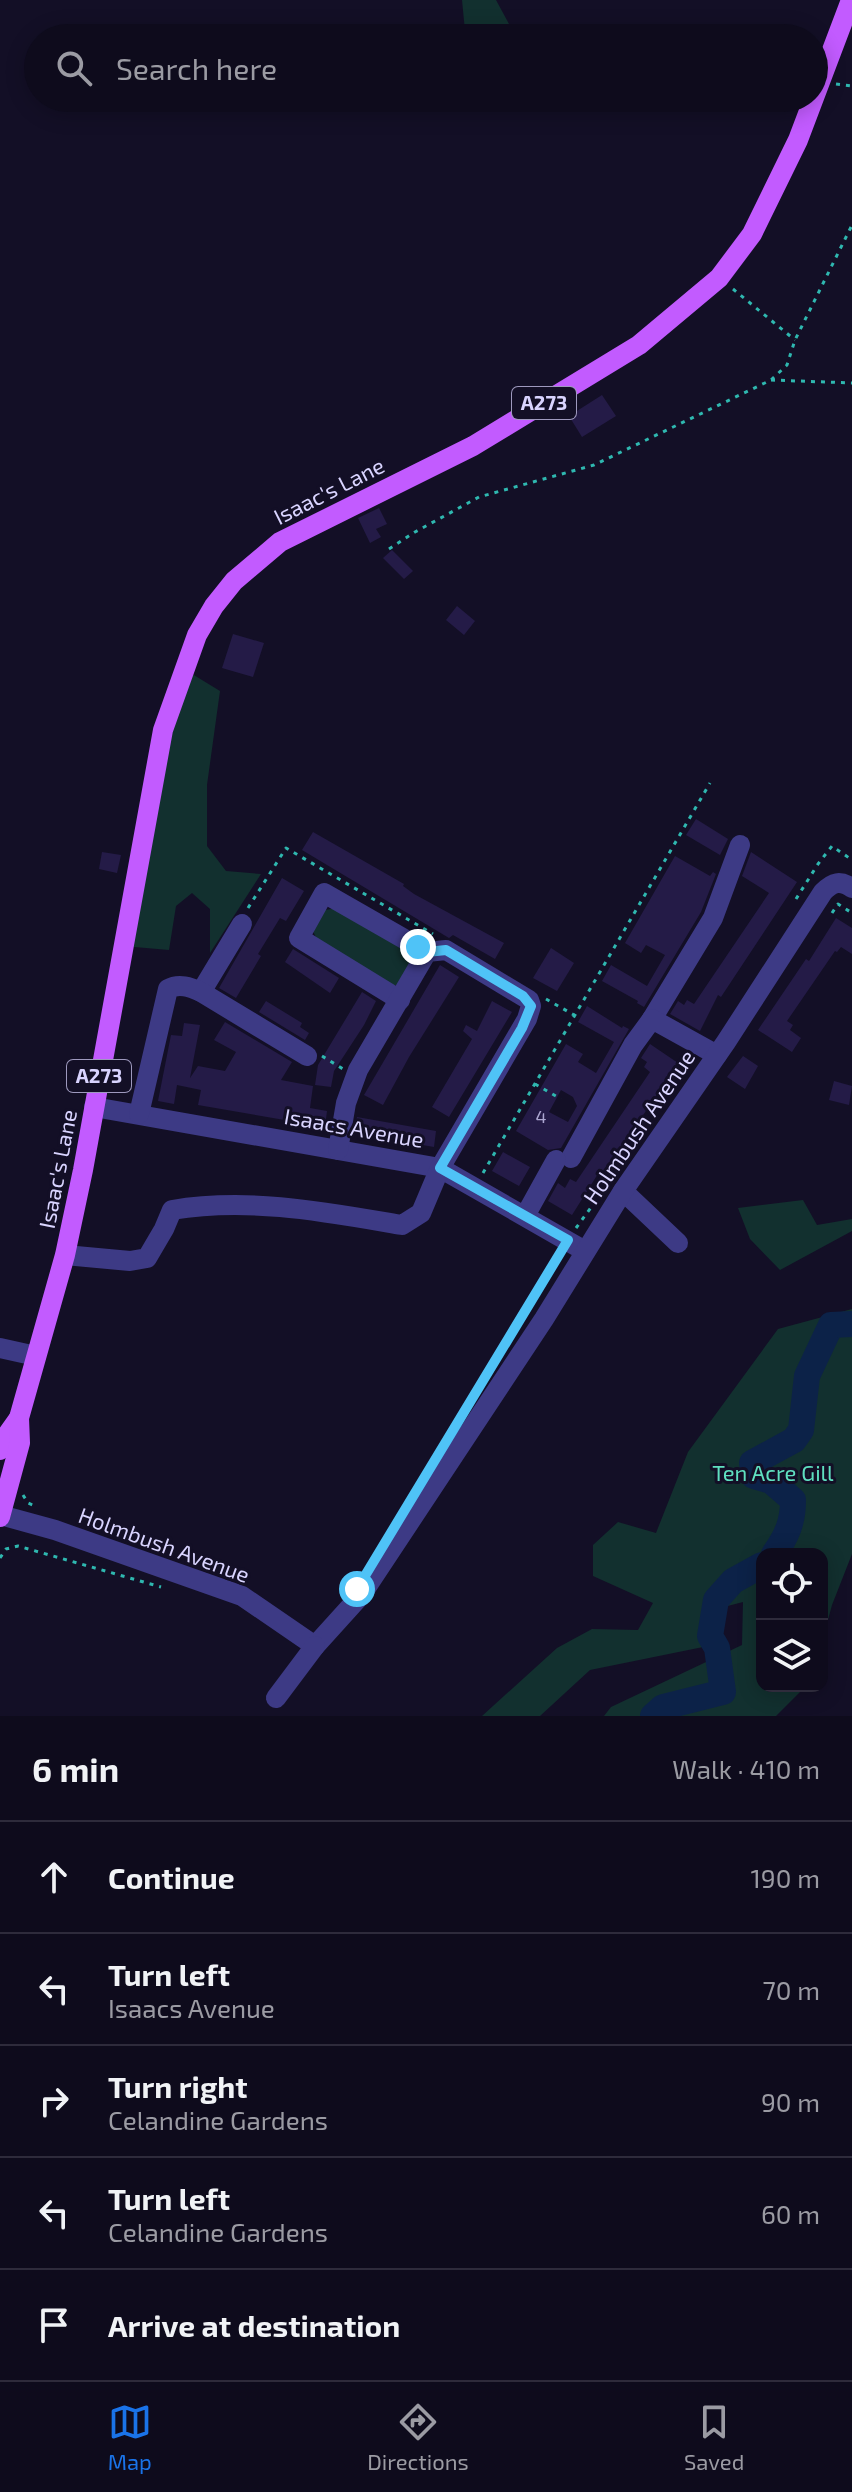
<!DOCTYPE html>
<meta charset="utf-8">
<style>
body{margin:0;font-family:"Exo 2",sans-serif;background:#1c1929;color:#f1f3f6}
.controls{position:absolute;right:24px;bottom:24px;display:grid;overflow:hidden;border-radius:16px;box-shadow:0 4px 20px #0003}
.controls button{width:72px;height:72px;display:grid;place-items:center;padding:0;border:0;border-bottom:2px solid #2e2b3b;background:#0e0b1c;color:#f1f3f6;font:40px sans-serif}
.stop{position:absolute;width:24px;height:24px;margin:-18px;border:6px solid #4fc3f7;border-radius:50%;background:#fff}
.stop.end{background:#4fc3f7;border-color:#fff;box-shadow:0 2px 8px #0008}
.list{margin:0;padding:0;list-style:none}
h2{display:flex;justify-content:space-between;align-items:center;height:104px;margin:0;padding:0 32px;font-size:34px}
h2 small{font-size:26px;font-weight:400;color:#9b9ba3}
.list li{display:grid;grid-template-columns:52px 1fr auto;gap:24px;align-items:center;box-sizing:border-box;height:112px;padding:0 32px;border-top:2px solid #2e2b3b}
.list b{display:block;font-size:30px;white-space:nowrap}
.list p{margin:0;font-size:26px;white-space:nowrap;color:#9b9ba3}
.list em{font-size:26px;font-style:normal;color:#9b9ba3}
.icon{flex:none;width:44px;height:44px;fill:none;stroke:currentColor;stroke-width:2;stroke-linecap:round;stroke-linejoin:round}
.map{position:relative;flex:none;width:852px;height:1716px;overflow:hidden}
.search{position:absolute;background:#0e0b1c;box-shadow:0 4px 20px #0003;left:24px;right:24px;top:24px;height:88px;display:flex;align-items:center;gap:20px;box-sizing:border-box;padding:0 28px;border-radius:44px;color:#9b9ba3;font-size:30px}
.sheet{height:664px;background:#0e0b1c}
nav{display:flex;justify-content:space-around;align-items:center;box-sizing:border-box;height:112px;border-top:2px solid #2e2b3b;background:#0e0b1c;font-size:22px;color:#9b9ba3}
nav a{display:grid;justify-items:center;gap:4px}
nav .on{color:#1a73e8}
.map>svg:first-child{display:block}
</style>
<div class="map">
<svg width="852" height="1716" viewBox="0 0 852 1716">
<rect width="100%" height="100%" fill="#130f26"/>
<!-- green -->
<g fill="#12302f">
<path d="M462,0H496L509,24L506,38H469L465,31Z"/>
<path d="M184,669L220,691L207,785V846L226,871L261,874L210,953V909L192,893L176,906L169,950L123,946Z"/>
<path d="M337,908L409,951L414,964L404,983L392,986L318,942L313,931L325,910Z"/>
<path d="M803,1200L817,1225L852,1219V1231L780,1270L750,1239L738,1208Z"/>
<path d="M852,1309V1554L832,1605L822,1642V1554H762V1686H806L776,1716H604L611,1707L742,1645L743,1602L716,1609L708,1646L590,1670L540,1716H482L557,1648L592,1629L638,1630L653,1603L593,1576V1545L618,1522L656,1533L688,1452L778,1329Z"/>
</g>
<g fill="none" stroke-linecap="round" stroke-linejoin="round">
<!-- river -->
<g stroke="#0c2248" stroke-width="26">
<path d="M774,1554C787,1536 793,1522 793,1500L771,1481L754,1476L752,1463L794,1440L801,1430L807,1376L831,1325L852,1324"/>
<path d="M653,1716L663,1707L723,1692L717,1648L710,1636L716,1600L733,1581L762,1565"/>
</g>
</g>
<!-- building -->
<g fill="#241b47" fill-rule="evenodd">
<path d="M602,395L616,416L582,437L569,416Z"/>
<path d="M379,508L387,524L376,529L381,537L370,543L358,518Z"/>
<path d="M392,550L413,571L404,579L383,558Z"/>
<path d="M457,606L475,621L464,635L446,620Z"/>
<path d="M233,634L264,643L253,677L222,668Z"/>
<path d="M696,819L728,839L720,855L686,835Z"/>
<path d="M313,832L404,884L403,886L414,894L504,943L495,959L453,935L449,938L302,850Z"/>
<path d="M102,852L121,855L117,873L99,869Z"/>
<path d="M751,852L797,882L721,997L718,995L700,1031L670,1014L678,1001L684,1005L687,1000L694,1004L769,893L742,876Z"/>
<path d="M675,856L710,876L713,872L716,874L701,912L644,1007L637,1003L638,1001L602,981L611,965L647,986L665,955L646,945L641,953L625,943Z"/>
<path d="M282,878L304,891L286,921L280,918L258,954L261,956L236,998L219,988Z"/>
<path d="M836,918L852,928V954L841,947L837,952L835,951L787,1021L793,1025L790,1030L801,1038L792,1052L758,1030L806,959L809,961Z"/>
<path d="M551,948L574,963L557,991L533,978Z"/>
<path d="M293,949L339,978L330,993L285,962Z"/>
<path d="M440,965L459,977L409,1057L383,1105L364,1095Z"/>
<path d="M362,992L376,1001L364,1025L334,1071L331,1087L315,1085L318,1065Z"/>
<path d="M266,1001L302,1023L300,1027L309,1033L305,1040L259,1012Z"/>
<path d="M492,1001L512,1012L449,1117L432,1107L472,1039L463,1031L466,1025L477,1031Z"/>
<path d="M587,1006L622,1028L623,1026L629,1029L561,1148L548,1150L516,1131L566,1044L583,1054L578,1062L596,1073L614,1042L578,1022ZM561,1090L573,1097L577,1106L568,1122L549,1112Z"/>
<path d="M225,1022L292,1062L281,1080L313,1086L310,1108L327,1111L325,1127L198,1105L201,1090L177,1085L174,1104L158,1101L171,1035L182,1036L184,1023L200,1025L190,1078L198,1066L225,1071L236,1052L214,1040Z"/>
<path d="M650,1044L678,1063L605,1172L601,1169L572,1215L548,1201L558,1183L565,1188L570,1179L576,1182L650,1072L644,1067L647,1062L641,1058Z"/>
<path d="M743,1056L758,1066L745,1089L727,1077Z"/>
<path d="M834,1081L852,1086L849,1105L829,1100Z"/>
<path d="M357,1117L436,1131L434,1147L354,1133Z"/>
<path d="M503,1152L530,1167L519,1186L492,1171Z"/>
</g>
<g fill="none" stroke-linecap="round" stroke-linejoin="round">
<!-- path -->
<g stroke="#2fb8b0" stroke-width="3" stroke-dasharray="4 6" stroke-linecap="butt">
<path d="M836,84L852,86"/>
<path d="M733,289L795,340"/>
<path d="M771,380L852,383"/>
<path d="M389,549L415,532L479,497L594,465L771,380L787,365L795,340L852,225"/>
<path d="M796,899L818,864L832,846L852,860"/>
<path d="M248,908L286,848L433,934"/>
<path d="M832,913L838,904L852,913"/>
<path d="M546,999L574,1015"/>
<path d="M322,1056L343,1069"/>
<path d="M535,1084L561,1099"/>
<path d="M483,1173L710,783"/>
<path d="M576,1228L595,1202"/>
<path d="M481,1381L559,1255"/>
<path d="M23,1495L28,1503L35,1506"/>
<path d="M0,1558L6,1549L18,1546L161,1587"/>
</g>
<!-- minor -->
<g stroke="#3d3a85" stroke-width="20">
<path d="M201,992L242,924"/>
<path d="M400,1000L299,938L324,893L427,952"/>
<path d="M652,1019L713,918L740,845"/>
<path d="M94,1107L440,1168L585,1251"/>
<path d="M139,1114L168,989C179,983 190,987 201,992L307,1056"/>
<path d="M571,1158L633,1045L652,1019L717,1055"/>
<path d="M623,1191L678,1243"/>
<path d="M525,1216L556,1160"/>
<path d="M65,1255L130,1261L147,1258L164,1229L172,1210C249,1197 326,1212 402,1225L421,1213L440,1168L527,1019L531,1006L529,1000L446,950L427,952L358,1070L346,1103L338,1150"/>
<path d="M0,1348L36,1356"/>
<path d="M0,1515L55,1530L242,1596L315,1646L362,1594L544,1319L623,1191L726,1042L823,892C833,882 840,880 852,888"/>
<path d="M276,1698L315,1646"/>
</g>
<!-- major -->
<g stroke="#c25bff" stroke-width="20">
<path d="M0,1450L4,1439L19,1418"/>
<path d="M0,1517L20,1443L19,1418L65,1255L83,1170L163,730L197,635L214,606L234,581L280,542L473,446L639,345L719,278L752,234L798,140L851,0"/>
</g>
</g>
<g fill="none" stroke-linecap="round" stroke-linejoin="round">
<!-- route -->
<path stroke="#4fc3f7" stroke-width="10" d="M357,1589L568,1240L440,1168L522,1028L531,1006L523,996L446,950L427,952L418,947"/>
</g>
<g text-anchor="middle" stroke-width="6" stroke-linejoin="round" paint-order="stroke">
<!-- number labels -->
<g font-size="18" fill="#aca6d1">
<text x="541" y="1123">4</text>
</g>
<!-- shield labels -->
<g fill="#130f26" stroke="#9e99be" stroke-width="2">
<rect x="512" y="387" width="64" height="32" rx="6"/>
<rect x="67" y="1060" width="64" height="32" rx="6"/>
</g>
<g font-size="20" font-weight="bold" fill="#d9d4ff">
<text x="544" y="410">A273</text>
<text x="99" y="1083">A273</text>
</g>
<!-- street labels -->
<g font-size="22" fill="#d9d4ff" stroke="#130f26">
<text transform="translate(329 491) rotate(-27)" y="8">Isaac's Lane</text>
<text transform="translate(639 1127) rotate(-56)" y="8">Holmbush Avenue</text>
<text transform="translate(354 1128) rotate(10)" y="8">Isaacs Avenue</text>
<text transform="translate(58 1169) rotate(-79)" y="8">Isaac's Lane</text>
<text transform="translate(164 1545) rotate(20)" y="8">Holmbush Avenue</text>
</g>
<!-- park labels -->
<g font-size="22" fill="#5fe0c0" stroke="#130f26">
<text x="773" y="1481">Ten Acre Gill</text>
</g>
</g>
</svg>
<div class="controls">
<button><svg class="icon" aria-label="locate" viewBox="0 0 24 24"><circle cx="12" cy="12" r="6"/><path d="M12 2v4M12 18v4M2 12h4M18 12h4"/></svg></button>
<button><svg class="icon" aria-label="layers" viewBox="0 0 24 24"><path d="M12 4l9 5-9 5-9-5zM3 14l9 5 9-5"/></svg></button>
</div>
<div class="stop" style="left:357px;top:1589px"></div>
<div class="stop end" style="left:418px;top:947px"></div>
<div class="search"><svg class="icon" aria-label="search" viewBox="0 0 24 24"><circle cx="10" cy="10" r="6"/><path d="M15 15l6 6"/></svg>Search here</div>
</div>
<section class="sheet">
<h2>6 min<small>Walk · 410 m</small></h2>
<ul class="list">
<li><svg class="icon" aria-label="ahead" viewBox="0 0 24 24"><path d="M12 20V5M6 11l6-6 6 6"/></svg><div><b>Continue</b></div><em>190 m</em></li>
<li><svg class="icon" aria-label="left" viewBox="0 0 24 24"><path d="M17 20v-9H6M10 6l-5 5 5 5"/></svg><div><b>Turn left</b><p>Isaacs Avenue</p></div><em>70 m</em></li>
<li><svg class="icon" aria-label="right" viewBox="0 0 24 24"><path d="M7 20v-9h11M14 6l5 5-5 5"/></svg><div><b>Turn right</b><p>Celandine Gardens</p></div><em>90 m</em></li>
<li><svg class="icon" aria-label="left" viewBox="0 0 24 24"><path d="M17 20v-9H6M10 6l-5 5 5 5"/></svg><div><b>Turn left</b><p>Celandine Gardens</p></div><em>60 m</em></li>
<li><svg class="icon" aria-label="arrive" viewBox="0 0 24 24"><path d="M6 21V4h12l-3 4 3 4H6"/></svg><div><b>Arrive at destination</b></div></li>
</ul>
</section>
<nav>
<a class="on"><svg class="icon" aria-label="map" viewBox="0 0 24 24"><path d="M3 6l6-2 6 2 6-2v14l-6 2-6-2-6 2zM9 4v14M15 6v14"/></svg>Map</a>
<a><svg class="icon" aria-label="directions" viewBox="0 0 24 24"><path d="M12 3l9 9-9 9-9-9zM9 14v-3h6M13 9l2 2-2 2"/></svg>Directions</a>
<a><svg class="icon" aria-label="saved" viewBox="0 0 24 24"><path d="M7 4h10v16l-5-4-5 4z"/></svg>Saved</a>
</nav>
